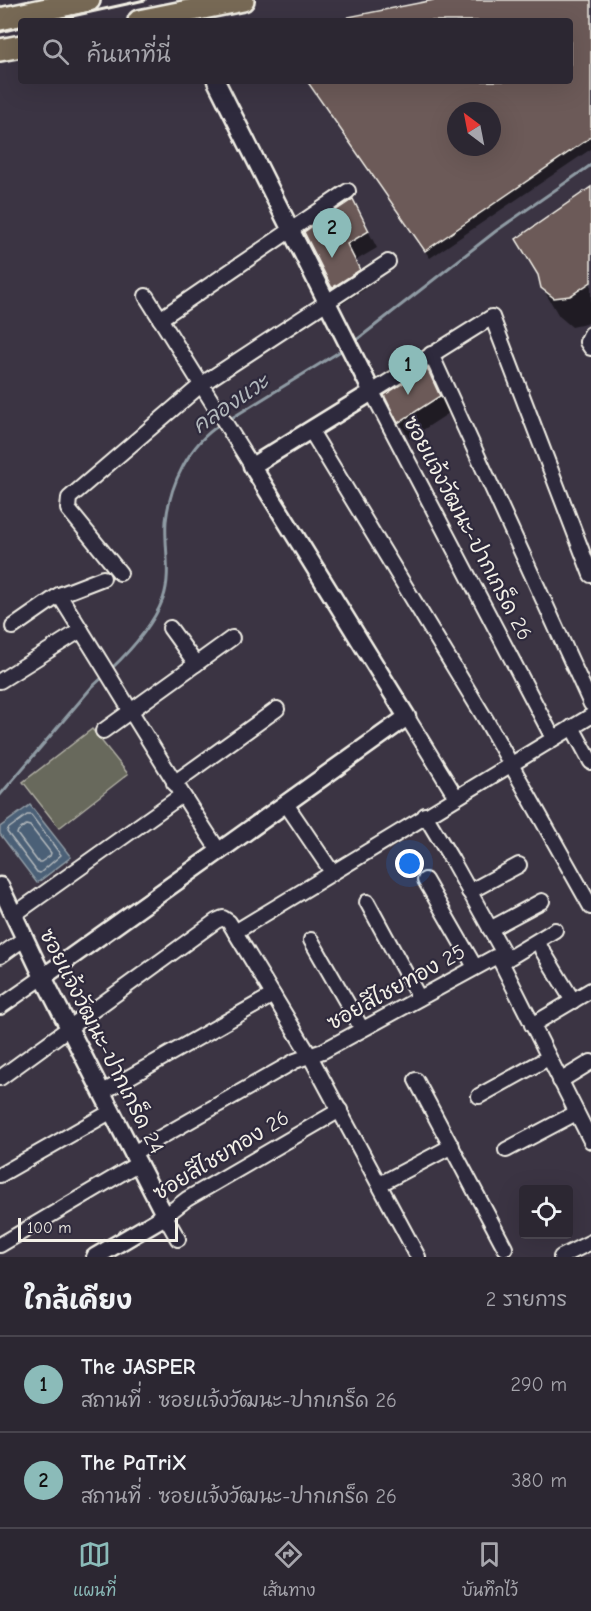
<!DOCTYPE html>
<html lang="th">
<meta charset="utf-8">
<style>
body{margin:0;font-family:"Comic Neue","Playpen Sans Thai",sans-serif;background:#38333e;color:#f1f3f6}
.controls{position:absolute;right:18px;bottom:18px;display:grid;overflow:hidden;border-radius:6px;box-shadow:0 6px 24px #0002}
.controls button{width:54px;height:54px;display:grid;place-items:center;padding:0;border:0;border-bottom:2px solid #48444d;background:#2c2732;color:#f1f3f6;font:30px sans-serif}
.compass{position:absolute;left:447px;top:102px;width:54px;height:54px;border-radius:50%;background:#2c2732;box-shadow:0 6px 24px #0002;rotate:328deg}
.scale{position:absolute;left:18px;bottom:15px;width:160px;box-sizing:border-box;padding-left:6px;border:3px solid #f4f1e8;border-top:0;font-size:16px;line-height:21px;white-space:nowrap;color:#f4f1e8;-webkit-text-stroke:4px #2f2a3d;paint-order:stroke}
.you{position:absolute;left:410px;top:864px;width:21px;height:21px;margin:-15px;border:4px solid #fff;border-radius:50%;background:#1a73e8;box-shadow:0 0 0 9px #1a73e833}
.badge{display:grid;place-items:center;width:39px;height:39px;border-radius:50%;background:#8bbbb9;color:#111;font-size:20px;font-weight:700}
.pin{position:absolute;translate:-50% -50px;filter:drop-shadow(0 2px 3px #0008)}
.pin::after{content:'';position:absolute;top:32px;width:21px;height:18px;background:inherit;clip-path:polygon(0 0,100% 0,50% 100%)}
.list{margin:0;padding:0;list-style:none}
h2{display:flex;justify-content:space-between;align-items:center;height:78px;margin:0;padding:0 24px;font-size:26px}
h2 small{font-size:20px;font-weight:400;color:#a6a5ac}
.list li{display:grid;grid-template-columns:39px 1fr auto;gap:18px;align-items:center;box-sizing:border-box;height:96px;padding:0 24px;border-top:2px solid #48444d}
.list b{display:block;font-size:22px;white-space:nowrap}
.list p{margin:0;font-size:20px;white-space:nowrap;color:#a6a5ac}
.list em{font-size:20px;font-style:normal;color:#a6a5ac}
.icon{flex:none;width:33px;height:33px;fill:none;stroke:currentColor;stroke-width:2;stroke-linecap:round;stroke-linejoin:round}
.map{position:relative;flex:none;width:591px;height:1257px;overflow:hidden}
.search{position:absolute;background:#2c2732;box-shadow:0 6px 24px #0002;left:18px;right:18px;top:18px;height:66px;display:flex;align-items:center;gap:15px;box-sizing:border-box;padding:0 21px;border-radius:6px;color:#a6a5ac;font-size:22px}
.sheet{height:270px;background:#2c2732}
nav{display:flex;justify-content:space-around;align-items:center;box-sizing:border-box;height:84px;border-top:2px solid #48444d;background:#2c2732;font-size:16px;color:#a6a5ac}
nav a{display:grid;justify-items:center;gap:3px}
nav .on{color:#8bbbb9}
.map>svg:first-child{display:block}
</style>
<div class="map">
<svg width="591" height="1257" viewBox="0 0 591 1257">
<rect width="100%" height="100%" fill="#3b3443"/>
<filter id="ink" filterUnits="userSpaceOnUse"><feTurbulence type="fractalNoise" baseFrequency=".0167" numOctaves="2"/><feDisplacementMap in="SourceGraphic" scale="12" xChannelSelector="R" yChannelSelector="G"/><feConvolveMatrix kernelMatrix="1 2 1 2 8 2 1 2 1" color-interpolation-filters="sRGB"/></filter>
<g filter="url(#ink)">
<!-- green -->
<path fill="#68695b" stroke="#aeada2" stroke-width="1.5" d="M92,729L128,774L59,828L23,782Z"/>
<!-- water -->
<path fill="#4c6177" stroke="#8f9ba4" stroke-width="1.5" d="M30,805L71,857L37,883L0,834V827Z"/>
<!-- shadow -->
<g fill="#0007" fill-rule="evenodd">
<path d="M440,0H591V149L430,258L308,81H570V21H334ZM456,111H492V147H456Z"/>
<path d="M591,188V321L586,324L572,327L559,316L542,287Z"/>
<path d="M361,217L377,248L355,261L368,287L342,304L305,233Z"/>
<path d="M435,387L449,413L409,439L386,396Z"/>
</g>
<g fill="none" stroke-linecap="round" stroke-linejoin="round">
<!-- shore -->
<g stroke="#b1b7bb" stroke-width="1.5">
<path d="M27,815H31L61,855L40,873L37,872L7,832L8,829Z"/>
<path d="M26,825L30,826L51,853L50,856L41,862H38L17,834L18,831Z"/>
</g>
<!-- stream -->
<g stroke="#8f9ba4" stroke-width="3">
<path d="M354,342L496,231L591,165"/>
<path d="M227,421L344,349"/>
<path d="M111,669C131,650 153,625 163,599C172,574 164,546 166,521C170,484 189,444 221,424"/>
<path d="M0,795L92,687L104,676"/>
</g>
</g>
<!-- building -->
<g fill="#6c5a59" stroke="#f4f1e8" stroke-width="1.5" fill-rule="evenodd">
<path d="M434,0H591V137L425,251L307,81H570V21H348V17ZM456,111H492V147H456Z"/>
<path d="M591,187V282L570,296L554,298L541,288L538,275L516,239Z"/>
<path d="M353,199L369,231L347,244L360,270L332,288L304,232Z"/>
<path d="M427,368L440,396L398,423L384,395Z"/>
</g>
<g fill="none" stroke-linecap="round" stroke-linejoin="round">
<!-- minor casing -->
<g stroke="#f4f1e8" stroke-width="18">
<g id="minor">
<path d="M146,296L252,466"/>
<path d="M160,319L348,191"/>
<path d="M591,334L587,342L591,348"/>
<path d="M431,354L591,704"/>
<path d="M311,431L486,720L591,907"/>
<path d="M120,573L68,509L69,498L202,384L388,262"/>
<path d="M59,595C113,680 163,767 219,851"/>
<path d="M13,627L59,595L103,578"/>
<path d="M170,628L196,664"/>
<path d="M0,681L81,630"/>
<path d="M407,717L456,797"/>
<path d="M572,727L591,762"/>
<path d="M103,731L232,638"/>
<path d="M553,738L372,392L492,317L591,575"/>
<path d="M174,783L277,709"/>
<path d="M286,804L332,872"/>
<path d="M425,815L452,860L507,959L555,930"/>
<path d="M425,880L475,967"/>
<path d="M469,892L519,865"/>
<path d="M367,902L419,998"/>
<path d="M15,914L182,795"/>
<path d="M490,929L542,901"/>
<path d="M235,932L591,716"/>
<path d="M311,940L362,1029"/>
<path d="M542,950L573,1001"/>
<path d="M0,956L25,938"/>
<path d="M0,1007L43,977"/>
<path d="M532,1025L591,990"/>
<path d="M0,1078L216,921L223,918L229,922L310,1056L418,1257"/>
<path d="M416,1080L505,1248"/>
<path d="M560,1081L591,1062"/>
<path d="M103,1092L273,995"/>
<path d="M479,1096L548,1058"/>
<path d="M506,1150L576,1113"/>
<path d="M133,1153L295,1061L323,1051L495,957L500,960L591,1141"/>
<path d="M0,1175L112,1111"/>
<path d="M380,1184L452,1146"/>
<path d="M178,1239L165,1216L187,1199L340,1110"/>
<path d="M0,1245L139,1163"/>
<path d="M561,1257L591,1242"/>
</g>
</g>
<!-- tertiary casing -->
<g stroke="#f4f1e8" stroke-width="21">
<g id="tertiary">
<path d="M0,886L43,977L165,1216L95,1257"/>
<path d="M43,977L407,717L252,466L372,392L216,81"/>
</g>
</g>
<!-- primary casing -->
<g stroke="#f4f1e8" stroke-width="26">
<g id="primary">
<path d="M0,19L89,0"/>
<path d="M139,21L243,0"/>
<path d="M0,50L21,46"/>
</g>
</g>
<!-- minor -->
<use href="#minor" stroke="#2f2a3d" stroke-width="14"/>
<!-- tertiary -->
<use href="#tertiary" stroke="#2f2a3d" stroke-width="16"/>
<!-- primary -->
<use href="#primary" stroke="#776954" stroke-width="21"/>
<!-- rail -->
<g stroke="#f4f1e8" stroke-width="3">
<path d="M50,21L145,0"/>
<path d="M0,32L21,27"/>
</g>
</g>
</g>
<g text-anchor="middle" stroke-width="4.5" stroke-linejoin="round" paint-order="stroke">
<!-- street labels -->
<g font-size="21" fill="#f4f1e8" stroke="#2f2a3d">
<text transform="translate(468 528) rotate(62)" y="7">ซอยแจ้งวัฒนะ-ปากเกร็ด 26</text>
<text transform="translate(396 987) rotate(-29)" y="7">ซอยสีไชยทอง 25</text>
<text transform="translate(102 1041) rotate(63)" y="7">ซอยแจ้งวัฒนะ-ปากเกร็ด 24</text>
<text transform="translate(221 1155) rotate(-31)" y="7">ซอยสีไชยทอง 26</text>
</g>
<!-- water labels -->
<g font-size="22" font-style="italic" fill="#b1b7bb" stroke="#2f2a3d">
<text transform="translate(230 403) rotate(-34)" y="8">คลองแวะ</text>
</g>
</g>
</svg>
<div class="controls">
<button><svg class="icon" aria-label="locate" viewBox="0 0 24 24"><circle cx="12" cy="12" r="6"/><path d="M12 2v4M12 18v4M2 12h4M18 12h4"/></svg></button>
</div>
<svg class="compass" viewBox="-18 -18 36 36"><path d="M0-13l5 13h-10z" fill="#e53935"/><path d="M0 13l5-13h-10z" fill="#a6a5ac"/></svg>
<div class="scale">100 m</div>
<div class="you"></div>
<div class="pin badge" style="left:408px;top:395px">1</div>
<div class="pin badge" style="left:332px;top:258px">2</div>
<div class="search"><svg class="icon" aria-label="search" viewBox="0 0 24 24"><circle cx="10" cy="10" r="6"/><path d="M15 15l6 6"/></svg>ค้นหาที่นี่</div>
</div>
<section class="sheet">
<h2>ใกล้เคียง<small>2 รายการ</small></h2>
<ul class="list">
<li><span class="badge">1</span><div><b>The JASPER</b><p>สถานที่ · ซอยแจ้งวัฒนะ-ปากเกร็ด 26</p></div><em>290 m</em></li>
<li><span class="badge">2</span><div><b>The PaTriX</b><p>สถานที่ · ซอยแจ้งวัฒนะ-ปากเกร็ด 26</p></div><em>380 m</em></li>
</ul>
</section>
<nav>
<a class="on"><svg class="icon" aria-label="map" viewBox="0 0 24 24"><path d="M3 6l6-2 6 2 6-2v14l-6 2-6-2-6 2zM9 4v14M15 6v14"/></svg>แผนที่</a>
<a><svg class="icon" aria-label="directions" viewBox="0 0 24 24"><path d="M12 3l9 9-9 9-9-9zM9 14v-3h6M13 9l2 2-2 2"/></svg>เส้นทาง</a>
<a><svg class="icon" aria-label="saved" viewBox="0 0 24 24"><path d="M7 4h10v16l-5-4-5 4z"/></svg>บันทึกไว้</a>
</nav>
